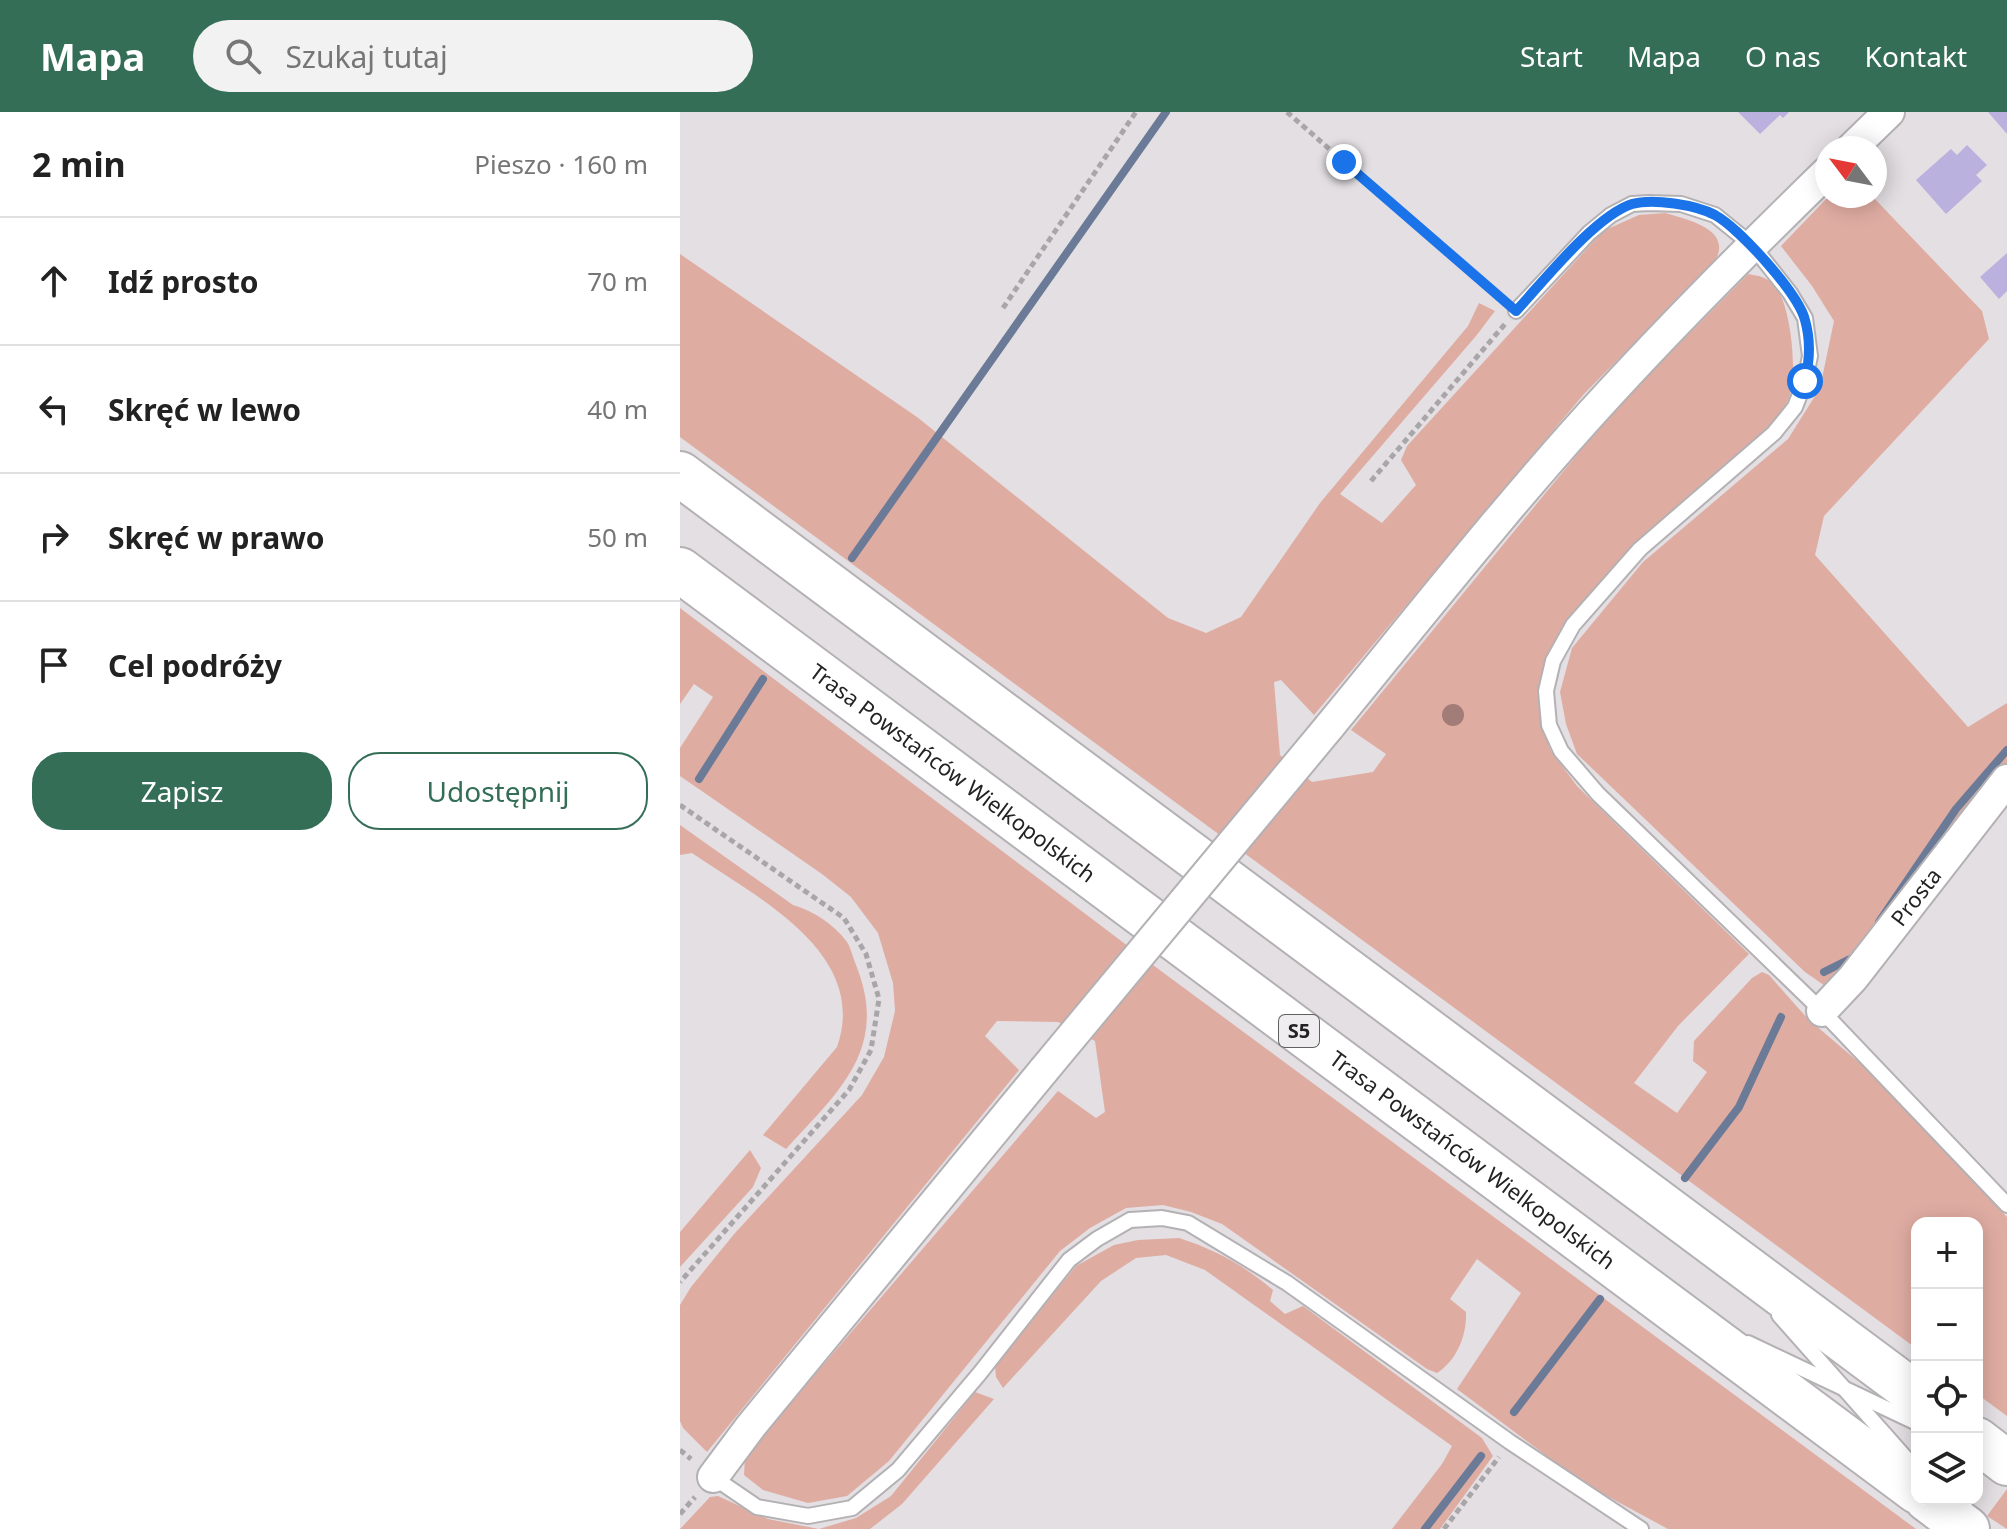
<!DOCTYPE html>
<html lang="pl">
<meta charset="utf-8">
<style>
body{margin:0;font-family:"Noto Sans",sans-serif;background:#f2f2f2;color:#222}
.controls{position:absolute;right:24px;bottom:24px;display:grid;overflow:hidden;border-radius:16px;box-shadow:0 4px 20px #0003}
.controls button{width:72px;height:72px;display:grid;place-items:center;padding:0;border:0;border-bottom:2px solid #e0e0e0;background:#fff;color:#222;font:40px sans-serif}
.compass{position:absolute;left:1135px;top:24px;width:72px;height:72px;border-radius:50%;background:#fff;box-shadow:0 4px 20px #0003;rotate:302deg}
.stop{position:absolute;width:24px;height:24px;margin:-18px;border:6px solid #1a73e8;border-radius:50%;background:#fff}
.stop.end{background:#1a73e8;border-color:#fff;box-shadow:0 2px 8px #0008}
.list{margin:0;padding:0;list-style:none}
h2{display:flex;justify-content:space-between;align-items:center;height:104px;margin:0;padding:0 32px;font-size:34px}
h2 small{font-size:26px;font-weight:400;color:#767676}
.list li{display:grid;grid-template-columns:52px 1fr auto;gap:24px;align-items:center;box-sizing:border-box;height:128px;padding:0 32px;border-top:2px solid #e0e0e0}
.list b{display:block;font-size:30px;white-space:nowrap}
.list em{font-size:26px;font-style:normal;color:#767676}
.actions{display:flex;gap:16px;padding:24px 32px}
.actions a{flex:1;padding:18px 0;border:2px solid #346e57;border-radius:32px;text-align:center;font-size:28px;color:#346e57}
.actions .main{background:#346e57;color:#fff}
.icon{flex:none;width:44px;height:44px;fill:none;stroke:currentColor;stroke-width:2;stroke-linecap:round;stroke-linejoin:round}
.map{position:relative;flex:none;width:1327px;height:1417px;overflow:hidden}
header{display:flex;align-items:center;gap:48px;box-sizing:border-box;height:112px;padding:0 40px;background:#346e57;color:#fff}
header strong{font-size:38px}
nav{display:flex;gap:44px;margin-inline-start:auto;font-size:28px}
.search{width:560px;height:72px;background:#f2f2f2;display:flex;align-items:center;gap:20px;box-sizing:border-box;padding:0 28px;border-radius:44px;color:#767676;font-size:30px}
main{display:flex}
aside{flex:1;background:#fff}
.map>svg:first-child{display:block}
</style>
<header>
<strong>Mapa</strong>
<div class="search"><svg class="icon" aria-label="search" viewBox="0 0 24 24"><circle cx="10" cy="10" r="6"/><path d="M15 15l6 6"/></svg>Szukaj tutaj</div>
<nav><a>Start</a><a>Mapa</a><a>O nas</a><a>Kontakt</a></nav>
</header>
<main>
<aside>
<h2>2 min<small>Pieszo · 160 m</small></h2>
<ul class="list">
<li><svg class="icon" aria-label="ahead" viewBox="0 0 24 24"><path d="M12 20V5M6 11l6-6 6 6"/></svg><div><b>Idź prosto</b></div><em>70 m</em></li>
<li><svg class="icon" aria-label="left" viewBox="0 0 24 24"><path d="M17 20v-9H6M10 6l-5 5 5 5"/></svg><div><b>Skręć w lewo</b></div><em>40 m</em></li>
<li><svg class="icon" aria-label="right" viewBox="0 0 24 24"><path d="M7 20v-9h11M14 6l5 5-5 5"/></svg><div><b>Skręć w prawo</b></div><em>50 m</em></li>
<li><svg class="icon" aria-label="arrive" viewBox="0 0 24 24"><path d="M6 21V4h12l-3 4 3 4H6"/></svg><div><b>Cel podróży</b></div></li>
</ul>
<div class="actions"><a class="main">Zapisz</a><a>Udostępnij</a></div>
</aside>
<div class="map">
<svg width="1327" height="1417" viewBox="0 0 1327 1417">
<rect width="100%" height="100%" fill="#e3dfe3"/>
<!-- green -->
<g fill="#dfaca2">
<path d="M1149,84H1192L1302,199L1309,227L1144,404L1135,443L1288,615L1327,591V652L1161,866L1148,876L1125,860L897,642L886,612L880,580L892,536L963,450L1108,327L1140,276L1154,209L1132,174L1101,134Z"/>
<path d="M985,101C1008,108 1053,117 1035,149L904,282L634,603L601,568L594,570L600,643L632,670L693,660L706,642L671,618L932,300L1068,162C1079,164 1088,165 1096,175C1111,195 1118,262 1109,286C1103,301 1090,314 1079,326L947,439L883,516L867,545L862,574L861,612L871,639L897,674L1069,842L998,914L954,971L997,1001L1027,960L1013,949L1014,929L1072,866L1082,860L1089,863L1128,907L1181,952L1327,1105V1304L1297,1282V1111H1237V1237L0,325V142L237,305L488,506L526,521L561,505L640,391L788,214L799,191L815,199L796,224L660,382L702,411L736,373L721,348L727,334L923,119L959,103Z"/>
<path d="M0,496L477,856L1236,1417H988L903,1371L777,1277L841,1181L797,1147L770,1187L786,1200C787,1223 777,1248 757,1261L747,1257L542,1112L511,1100L483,1093L446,1096L410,1116L380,1139L209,1349L167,1384L128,1391L83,1378L64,1363L65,1344L378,979L416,1006L425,1000L415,929L378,910L317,909L305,924L339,958L27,1340L3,1316L0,1309V1193L11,1175L55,1121L182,983L204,945L215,899L213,871L198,821L171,785L142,762L0,664V636L33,585L14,572L0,592Z"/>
<path d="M0,713L113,793C133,799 154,812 167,830C171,836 173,846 176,853C210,937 158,980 106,1037L83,1023L157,935C190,841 76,785 12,741L0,743Z"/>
<path d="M70,1038L81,1056L73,1075L0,1155V1120Z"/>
<path d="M499,1126C534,1137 565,1154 593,1178L590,1189L605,1202L623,1194L802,1326L813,1344L760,1417H712L762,1352L772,1334L525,1158L486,1143L456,1146L421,1169L323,1276L316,1265L315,1254L396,1154L434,1133L458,1128Z"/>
<path d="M295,1280L314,1287L222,1392L190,1417H0L30,1385L38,1384L88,1407L139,1417L176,1406L211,1384Z"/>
<path d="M1327,1377V1417L1307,1404Z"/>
</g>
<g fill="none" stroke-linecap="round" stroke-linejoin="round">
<!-- stream -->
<g stroke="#6a7a97" stroke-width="8">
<path d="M172,446L486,0"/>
<path d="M19,667L83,567"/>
<path d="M1199,810L1276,697L1327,638"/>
<path d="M1144,860L1172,846"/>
<path d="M1005,1066L1059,995L1101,905"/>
<path d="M834,1300L920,1187"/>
<path d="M745,1417L801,1344"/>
</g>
</g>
<!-- building -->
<g fill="#bbb1df">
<path d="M1058,0H1109L1103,6L1100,3L1080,22Z"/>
<path d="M1308,0H1327V22Z"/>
<path d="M1287,33L1307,53L1296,63L1302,69L1266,102L1236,68L1271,37L1277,43Z"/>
<path d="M1327,141V179L1319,187L1300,165Z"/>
</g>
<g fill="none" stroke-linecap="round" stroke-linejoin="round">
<!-- lane casing -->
<g stroke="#b4b1b4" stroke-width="18">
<g id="lane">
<path d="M836,199L909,121L931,103L952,92L969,91L1001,92L1035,103L1072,133L1110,181L1125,206L1130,244L1125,269L1115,295L1094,321L960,437L893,513L873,549L866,579L869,613L881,639L918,682L1142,899L1327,1093"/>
<path d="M1099,1203L1231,1352"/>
<path d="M1068,1231L1237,1311"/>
<path d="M33,1365L77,1395L128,1404L172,1396L218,1358L300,1261L389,1148L417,1127L450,1108L482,1106L508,1111L607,1171L830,1330L961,1417"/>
</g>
</g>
<!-- street casing -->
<g stroke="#b4b1b4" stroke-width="34">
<g id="street">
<path d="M1172,36L1209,0"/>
<path d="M649,615C741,503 831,388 930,281C1000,205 1073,132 1147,60"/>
<path id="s1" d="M1142,899L1173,866L1327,668"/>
<path d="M33,1365L71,1314L364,958"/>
</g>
</g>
<!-- highway casing -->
<g stroke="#b4b1b4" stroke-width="48">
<g id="highway">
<path d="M0,362L1237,1283"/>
<path id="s2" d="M0,458L1237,1379"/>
<path d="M1297,1328L1327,1351"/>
<path d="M1247,1387L1287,1417"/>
</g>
</g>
<!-- path -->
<g stroke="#a9a6a9" stroke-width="5" stroke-dasharray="6 4" stroke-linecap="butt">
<path d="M607,0L820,186"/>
<path d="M323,196L456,0"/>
<path d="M691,369L825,212"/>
<path d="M0,693L164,806L186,842L199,887L191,938L169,978L0,1170"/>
<path d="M0,1338L11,1347"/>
<path d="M0,1402L15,1385"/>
<path d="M764,1417L819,1345"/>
</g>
<!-- lane -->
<use href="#lane" stroke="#fff" stroke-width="14"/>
<!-- street -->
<use href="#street" stroke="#fff" stroke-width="30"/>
<!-- highway -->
<use href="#highway" stroke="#fff" stroke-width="44"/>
<!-- street-bridge casing -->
<g stroke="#b4b1b4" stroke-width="34" stroke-linecap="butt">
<path id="street-bridge" d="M364,958L649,615"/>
</g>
<!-- street-bridge -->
<use href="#street-bridge" stroke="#fff" stroke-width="30"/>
</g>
<!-- trees -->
<circle fill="#a27d78" cx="773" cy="603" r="11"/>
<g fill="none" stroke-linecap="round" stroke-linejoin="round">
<!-- route -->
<path stroke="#1a73e8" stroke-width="10" d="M664,50L836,199C863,170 915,104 952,92C973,86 1016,93 1035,103C1060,117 1118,181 1125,208C1131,229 1130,248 1125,269"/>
</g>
<g text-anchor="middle" stroke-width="6" stroke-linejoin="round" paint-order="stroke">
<!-- shield labels -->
<rect fill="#f0edf0" stroke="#616061" stroke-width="2" x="599" y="903" width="40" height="32" rx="6"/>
<g font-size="20" font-weight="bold" fill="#242324">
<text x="619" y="926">S5</text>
</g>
<!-- street labels -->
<g font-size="22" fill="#242324" stroke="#f0edf0">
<text dy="8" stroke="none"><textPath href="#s2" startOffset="340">Trasa Powstańców Wielkopolskich</textPath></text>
<text dy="8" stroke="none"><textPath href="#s1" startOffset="148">Prosta</textPath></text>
<text dy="8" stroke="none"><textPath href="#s2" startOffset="988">Trasa Powstańców Wielkopolskich</textPath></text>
</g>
</g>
</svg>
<div class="controls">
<button>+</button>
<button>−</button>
<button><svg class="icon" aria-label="locate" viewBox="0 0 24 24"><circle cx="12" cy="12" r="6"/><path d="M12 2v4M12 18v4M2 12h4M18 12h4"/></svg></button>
<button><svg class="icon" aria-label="layers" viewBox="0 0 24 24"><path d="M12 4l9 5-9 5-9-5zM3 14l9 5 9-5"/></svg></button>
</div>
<svg class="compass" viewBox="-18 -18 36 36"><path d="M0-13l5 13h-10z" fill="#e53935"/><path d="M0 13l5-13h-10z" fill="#767676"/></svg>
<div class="stop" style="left:1125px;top:269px"></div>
<div class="stop end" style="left:664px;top:50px"></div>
</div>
</main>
